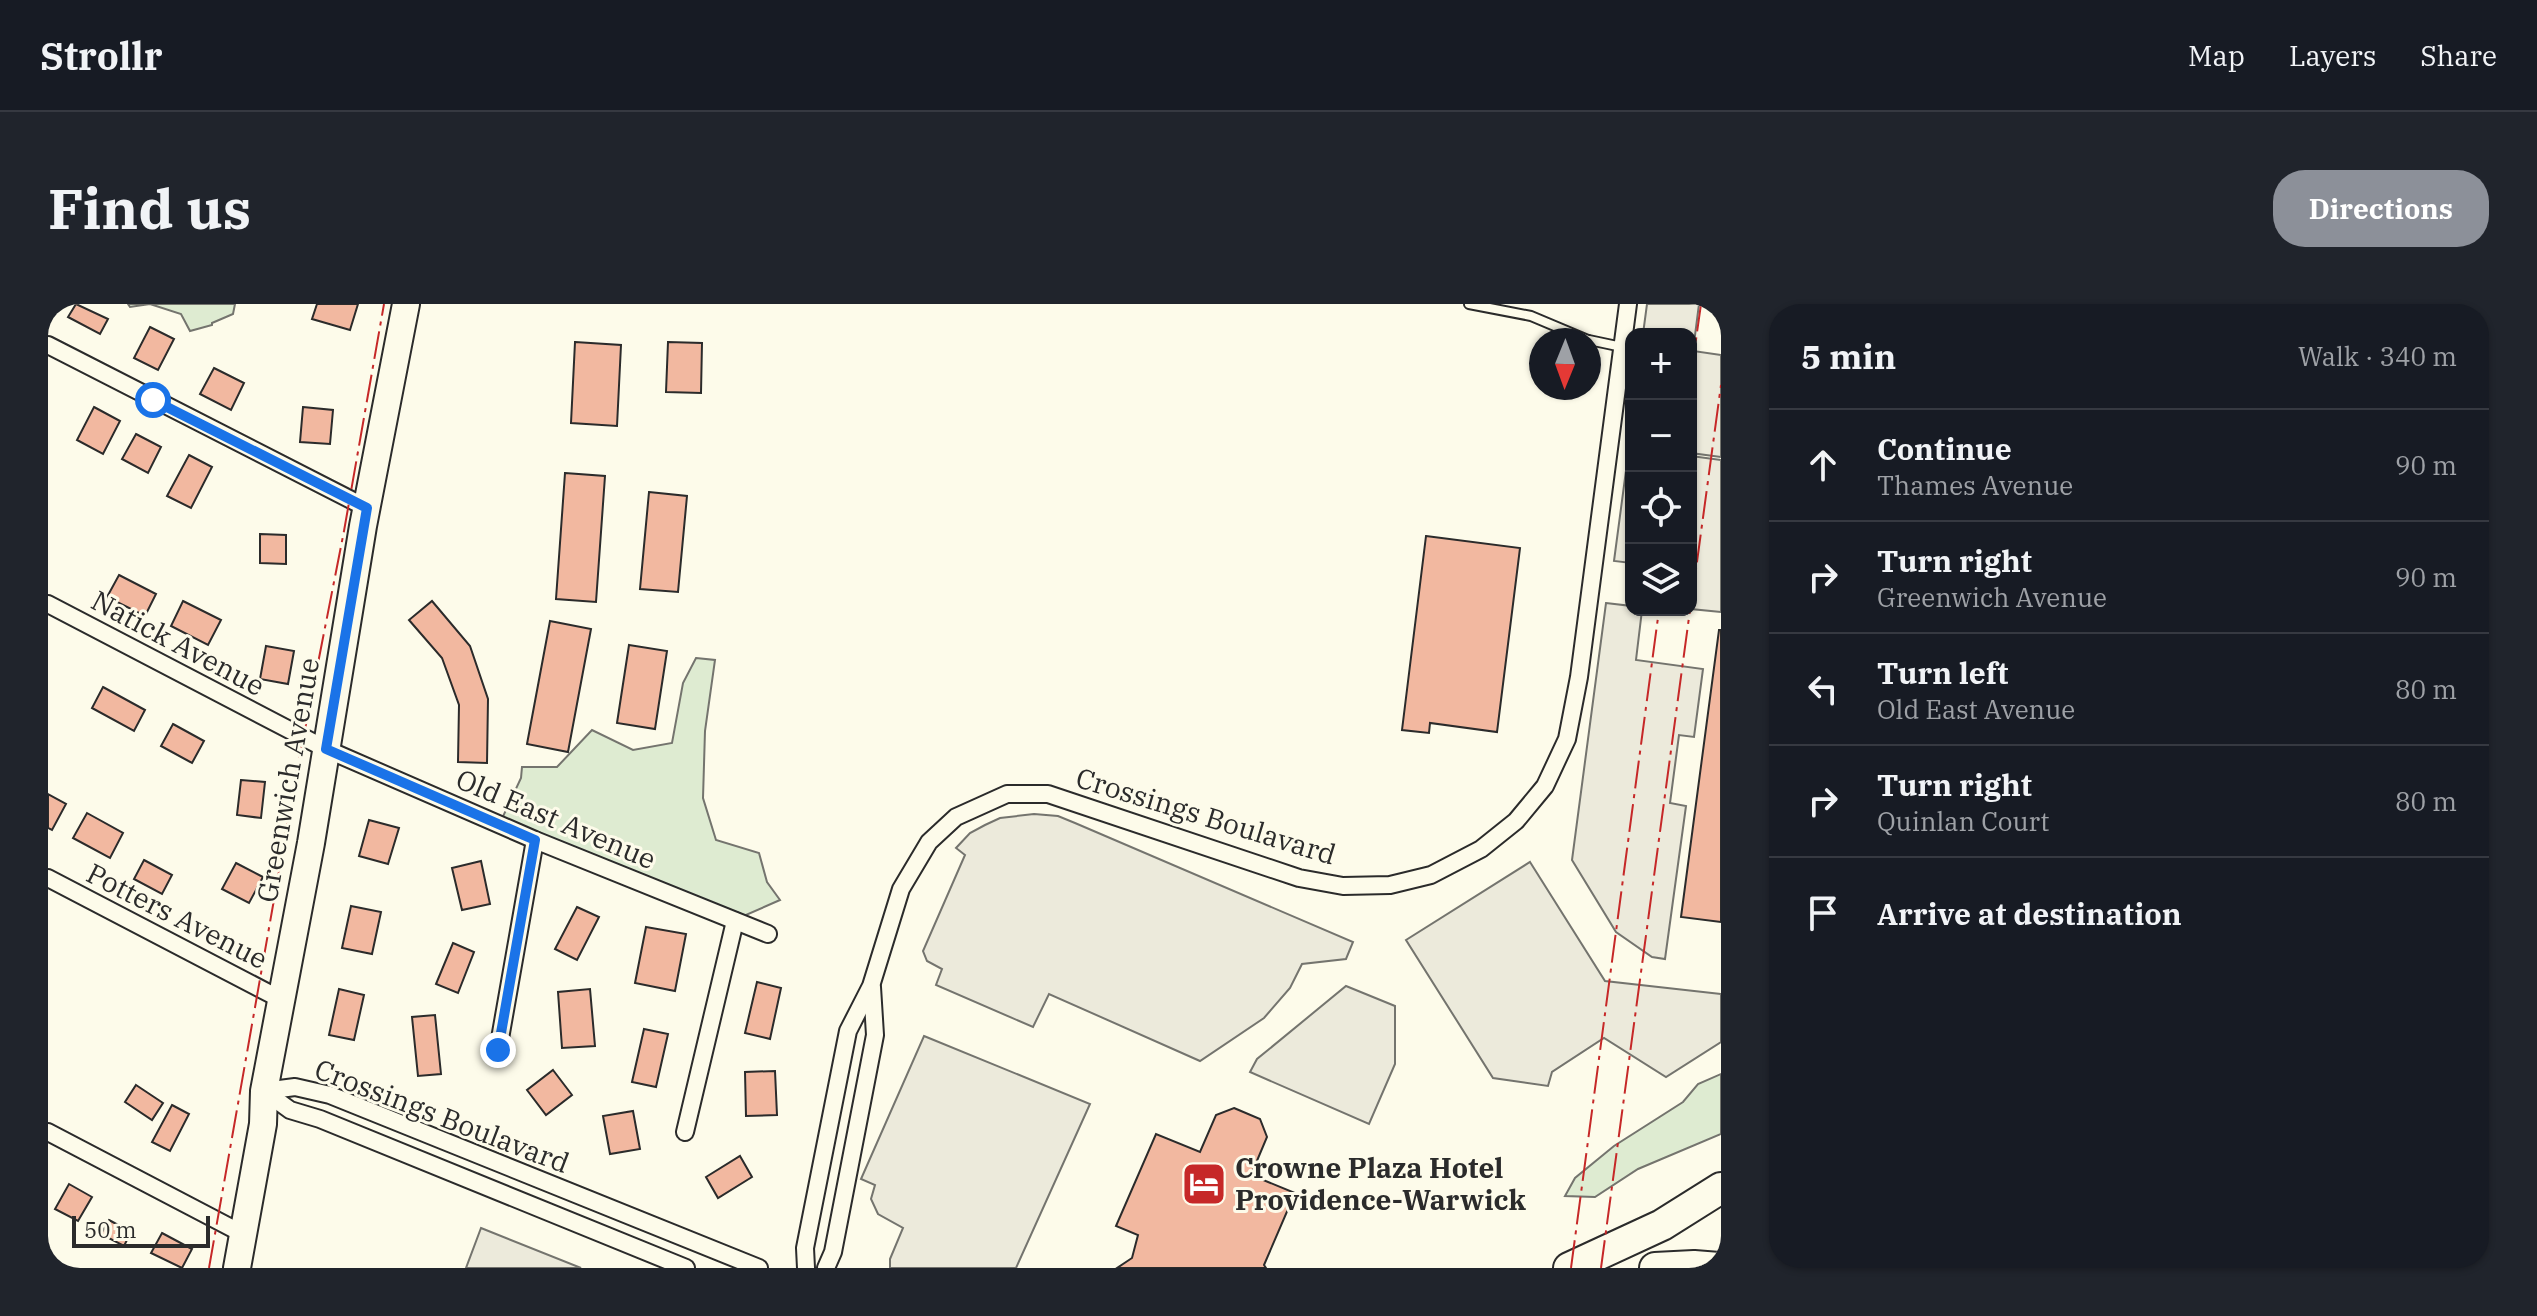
<!DOCTYPE html>
<meta charset="utf-8">
<style>
body{margin:0;font-family:"IBM Plex Serif",serif;background:#20242c;color:#f1f3f6}
.controls{position:absolute;right:24px;top:24px;display:grid;overflow:hidden;border-radius:16px;box-shadow:0 2px 6px #0004}
.controls button{width:72px;height:72px;display:grid;place-items:center;padding:0;border:0;border-bottom:2px solid #363941;background:#171b24;color:#f1f3f6;font:40px sans-serif}
.compass{position:absolute;left:1481px;top:24px;width:72px;height:72px;border-radius:50%;background:#171b24;box-shadow:0 2px 6px #0004;rotate:181deg}
.scale{position:absolute;left:24px;bottom:20px;width:138px;box-sizing:border-box;padding-left:8px;border:4px solid #2b2b2b;border-top:0;font-size:22px;line-height:28px;white-space:nowrap;color:#2b2b2b;-webkit-text-stroke:6px #fdfbea;paint-order:stroke}
.stop{position:absolute;width:24px;height:24px;margin:-18px;border:6px solid #1a73e8;border-radius:50%;background:#fff}
.stop.end{background:#1a73e8;border-color:#fff;box-shadow:0 2px 8px #0008}
.list{margin:0;padding:0;list-style:none}
h2{display:flex;justify-content:space-between;align-items:center;height:104px;margin:0;padding:0 32px;font-size:34px}
h2 small{font-size:26px;font-weight:400;color:#9ea1a6}
.list li{display:grid;grid-template-columns:52px 1fr auto;gap:24px;align-items:center;box-sizing:border-box;height:112px;padding:0 32px;border-top:2px solid #363941}
.list b{display:block;font-size:30px;white-space:nowrap}
.list p{margin:0;font-size:26px;white-space:nowrap;color:#9ea1a6}
.list em{font-size:26px;font-style:normal;color:#9ea1a6}
.icon{flex:none;width:44px;height:44px;fill:none;stroke:currentColor;stroke-width:2;stroke-linecap:round;stroke-linejoin:round}
.map{position:relative;flex:none;width:1673px;height:964px;overflow:hidden;border-radius:32px}
header{display:flex;align-items:center;gap:48px;box-sizing:border-box;height:112px;padding:0 40px;background:#171b24;border-bottom:2px solid #363941}
header strong{font-size:38px}
nav{display:flex;gap:44px;margin-inline-start:auto;font-size:28px}
.intro{display:flex;align-items:center;justify-content:space-between;box-sizing:border-box;height:192px;padding:0 48px}
h1{margin:0;font-size:56px}
.button{padding:20px 36px;border-radius:32px;background:#8c9099;color:#fff;font-size:28px;font-weight:700}
main{display:flex;gap:48px;padding:0 48px}
aside{flex:1;background:#171b24;border-radius:32px;box-shadow:0 2px 6px #0004}
.map>svg:first-child{display:block}
</style>
<header>
<strong>Strollr</strong>
<nav><a>Map</a><a>Layers</a><a>Share</a></nav>
</header>
<div class="intro"><h1>Find us</h1><a class="button">Directions</a></div>
<main>
<div class="map">
<svg width="1673" height="964" viewBox="0 0 1673 964">
<rect width="100%" height="100%" fill="#fdfbea"/>
<!-- green -->
<g fill="#deebd1" stroke="#74746e" stroke-width="2">
<path d="M80,0H187L185,10L164,19V21L142,27L133,10L102,0L82,3Z"/>
<path d="M648,354L667,356L657,427L655,494L668,536L711,549L719,578L732,596L682,618L451,521L473,474L474,463H509L544,426L585,446L624,439L635,379Z"/>
<path d="M1673,770V830L1590,865L1547,893L1517,892L1527,874L1566,842L1635,798L1650,780Z"/>
</g>
<!-- parking -->
<g fill="#eceadb" stroke="#74746e" stroke-width="2">
<path d="M1599,0H1651L1645,47L1673,51V153L1643,149V30H1595Z"/>
<path d="M1581,144L1583,145V259L1566,257Z"/>
<path d="M1643,152L1673,156V308L1643,305Z"/>
<path d="M1558,299L1583,302V306H1594L1588,356L1655,365L1646,433L1631,431L1622,499L1638,502L1617,655L1604,653L1568,628L1524,556Z"/>
<path d="M986,510L1010,512L1027,519L1305,638L1298,655L1254,660L1242,684L1216,714L1152,757L1001,690L985,723L888,681L894,665L879,657L875,647L917,551L908,544L922,529L937,521L952,514Z"/>
<path d="M1482,558L1557,677L1673,690V738L1618,773L1556,734L1504,768L1500,782L1445,774L1358,636Z"/>
<path d="M1298,682L1347,702V760L1321,820L1202,768L1209,755Z"/>
<path d="M876,732L1042,800L968,964H842V955L855,924L830,910L823,895L827,881L813,875Z"/>
<path d="M433,924L533,964H418Z"/>
</g>
<!-- building -->
<g fill="#f2b8a0" stroke="#2b2b2b" stroke-width="2">
<path d="M28,0L60,15L52,30L20,13Z"/>
<path d="M269,0H310L302,26L264,15Z"/>
<path d="M102,23L126,35L110,66L86,54Z"/>
<path d="M527,38L573,41L569,122L523,119Z"/>
<path d="M620,38L654,39L653,89L618,88Z"/>
<path d="M166,64L196,79L183,106L152,90Z"/>
<path d="M46,103L72,117L55,150L29,136Z"/>
<path d="M255,103L285,106L282,140L252,138Z"/>
<path d="M88,130L113,143L100,169L74,155Z"/>
<path d="M141,151L164,163L143,204L119,192Z"/>
<path d="M517,169L557,172L548,298L508,295Z"/>
<path d="M601,188L639,192L630,288L592,285Z"/>
<path d="M212,230L238,231V260L212,259Z"/>
<path d="M1378,232L1472,244L1449,428L1382,419L1381,429L1354,426Z"/>
<path d="M71,271L108,290L97,312L59,293Z"/>
<path d="M135,297L173,316L160,341L123,322Z"/>
<path d="M384,297L422,342L440,395L439,459L410,458L411,401L394,354L361,316Z"/>
<path d="M502,317L543,325L520,448L479,440Z"/>
<path d="M1671,326H1673V618L1633,613Z"/>
<path d="M581,341L619,347L607,425L569,419Z"/>
<path d="M218,342L246,347L240,380L212,375Z"/>
<path d="M55,383L97,406L86,427L44,404Z"/>
<path d="M125,420L156,437L144,459L113,442Z"/>
<path d="M193,476L217,478L213,514L189,511Z"/>
<path d="M0,490L18,500L4,526L0,524Z"/>
<path d="M39,509L75,529L62,554L25,534Z"/>
<path d="M321,516L351,524L340,560L311,552Z"/>
<path d="M96,556L124,571L114,590L86,575Z"/>
<path d="M433,557L442,600L414,606L404,564Z"/>
<path d="M188,559L215,573L201,599L174,585Z"/>
<path d="M303,602L333,608L324,650L294,644Z"/>
<path d="M529,603L551,613L529,656L507,645Z"/>
<path d="M598,623L638,630L627,687L587,679Z"/>
<path d="M405,639L426,648L410,689L388,680Z"/>
<path d="M709,678L733,684L722,735L697,729Z"/>
<path d="M291,685L316,691L306,736L281,731Z"/>
<path d="M542,685L547,742L514,744L510,688Z"/>
<path d="M387,711L393,770L370,772L364,713Z"/>
<path d="M596,725L620,730L608,783L584,778Z"/>
<path d="M505,766L524,791L498,811L479,786Z"/>
<path d="M727,767L729,811L698,812L697,768Z"/>
<path d="M88,781L115,799L104,816L77,798Z"/>
<path d="M124,801L141,810L122,847L104,838Z"/>
<path d="M1186,804L1212,815L1219,833L1203,871L1247,889L1216,961L1218,964H1069L1084,954L1090,931L1068,922L1108,830L1152,848L1168,811Z"/>
<path d="M585,807L592,845L562,850L555,812Z"/>
<path d="M692,852L704,873L670,894L658,873Z"/>
<path d="M21,880L44,893L30,917L7,905Z"/>
<path d="M61,916L83,928L76,942L53,930Z"/>
<path d="M114,929L144,945L134,964L103,949Z"/>
</g>
<g fill="none" stroke-linecap="round" stroke-linejoin="round">
<!-- lane casing -->
<g stroke="#2b2b2b" stroke-width="12">
<g id="lane">
<path d="M1421,0L1483,12L1540,36"/>
<path d="M1541,36L1574,43"/>
</g>
</g>
<!-- street casing -->
<g stroke="#2b2b2b" stroke-width="20">
<g id="street">
<path d="M0,41L319,204"/>
<path d="M0,300L278,445L487,536L720,630"/>
<path d="M0,574L234,696"/>
<path d="M450,746L487,536"/>
<path d="M216,787L247,783L282,791L711,964"/>
<path d="M216,787L242,806L272,815L638,964"/>
<path d="M0,828L195,930"/>
<path d="M637,828L687,617"/>
<path d="M758,964L757,944L800,727L823,682L853,585L881,538L908,513L959,490H1000L1251,574L1295,582L1342,581L1383,571L1433,545L1468,517L1497,482L1519,435L1531,373L1580,0"/>
<path d="M778,964L785,948L827,731L824,683"/>
</g>
</g>
<!-- primary casing -->
<g stroke="#2b2b2b" stroke-width="30">
<path id="primary" d="M189,964L215,820L216,787L263,539L315,222L358,0"/>
</g>
<!-- highway casing -->
<g stroke="#2b2b2b" stroke-width="34">
<g id="highway">
<path d="M1521,964L1614,921L1673,884"/>
<path d="M1607,964L1646,962L1671,964"/>
</g>
</g>
<!-- lane -->
<use href="#lane" stroke="#fdfbea" stroke-width="8"/>
<!-- street -->
<use href="#street" stroke="#fdfbea" stroke-width="16"/>
<!-- primary -->
<use href="#primary" stroke="#fdfbea" stroke-width="26"/>
<!-- highway -->
<use href="#highway" stroke="#fdfbea" stroke-width="30"/>
<!-- power -->
<g stroke="#c62828" stroke-width="2" stroke-dasharray="28 6 4 6" stroke-linecap="butt">
<path d="M1643,71L1653,0"/>
<path d="M1643,302L1673,81"/>
<path d="M161,964L248,471L296,227L336,0"/>
<path d="M1523,964L1611,306"/>
<path d="M1553,964L1642,306"/>
</g>
</g>
<g fill="none" stroke-linecap="round" stroke-linejoin="round">
<!-- route -->
<path stroke="#1a73e8" stroke-width="10" d="M105,96L319,204L278,445L487,536L450,746"/>
</g>
<!-- icons -->
<defs>
<g id="hotel-square" transform="scale(2.3)"><rect x="-9" y="-9" width="18" height="18" rx="4" fill="#c62828" stroke="#fdfbea"/><path d="M-6-4.5h1.5V1H6V5H4.5V3h-9V5H-6ZM-4 0a1.8 1.8 0 1 1 3.6 0ZM.5 0V-2.5h3Q6-2.5 6 0Z" fill="#fff"/></g>
</defs>
<g fill-rule="evenodd">
<use href="#hotel-square" x="1156" y="880"/>
</g>
<g text-anchor="middle" stroke-width="6" stroke-linejoin="round" paint-order="stroke">
<!-- street labels -->
<g font-size="28" fill="#2b2b2b" stroke="#fdfbea">
<text transform="translate(130 339) rotate(28)" y="10">Natick Avenue</text>
<text transform="translate(240 476) rotate(-80)" y="10">Greenwich Avenue</text>
<text transform="translate(1158 512) rotate(17)" y="10">Crossings Boulavard</text>
<text transform="translate(508 515) rotate(23)" y="10">Old East Avenue</text>
<text transform="translate(129 612) rotate(27)" y="10">Potters Avenue</text>
<text transform="translate(394 812) rotate(21)" y="10">Crossings Boulavard</text>
</g>
<!-- poi labels -->
<g font-size="28" font-weight="bold" fill="#2b2b2b" stroke="#fdfbea" text-anchor="start">
<text x="1187" y="874">Crowne Plaza Hotel<tspan x="1187" dy="32">Providence-Warwick</tspan></text>
</g>
</g>
</svg>
<div class="controls">
<button>+</button>
<button>−</button>
<button><svg class="icon" aria-label="locate" viewBox="0 0 24 24"><circle cx="12" cy="12" r="6"/><path d="M12 2v4M12 18v4M2 12h4M18 12h4"/></svg></button>
<button><svg class="icon" aria-label="layers" viewBox="0 0 24 24"><path d="M12 4l9 5-9 5-9-5zM3 14l9 5 9-5"/></svg></button>
</div>
<svg class="compass" viewBox="-18 -18 36 36"><path d="M0-13l5 13h-10z" fill="#e53935"/><path d="M0 13l5-13h-10z" fill="#9ea1a6"/></svg>
<div class="scale">50 m</div>
<div class="stop" style="left:105px;top:96px"></div>
<div class="stop end" style="left:450px;top:746px"></div>
</div>
<aside>
<h2>5 min<small>Walk · 340 m</small></h2>
<ul class="list">
<li><svg class="icon" aria-label="ahead" viewBox="0 0 24 24"><path d="M12 20V5M6 11l6-6 6 6"/></svg><div><b>Continue</b><p>Thames Avenue</p></div><em>90 m</em></li>
<li><svg class="icon" aria-label="right" viewBox="0 0 24 24"><path d="M7 20v-9h11M14 6l5 5-5 5"/></svg><div><b>Turn right</b><p>Greenwich Avenue</p></div><em>90 m</em></li>
<li><svg class="icon" aria-label="left" viewBox="0 0 24 24"><path d="M17 20v-9H6M10 6l-5 5 5 5"/></svg><div><b>Turn left</b><p>Old East Avenue</p></div><em>80 m</em></li>
<li><svg class="icon" aria-label="right" viewBox="0 0 24 24"><path d="M7 20v-9h11M14 6l5 5-5 5"/></svg><div><b>Turn right</b><p>Quinlan Court</p></div><em>80 m</em></li>
<li><svg class="icon" aria-label="arrive" viewBox="0 0 24 24"><path d="M6 21V4h12l-3 4 3 4H6"/></svg><div><b>Arrive at destination</b></div></li>
</ul>
</aside>
</main>
